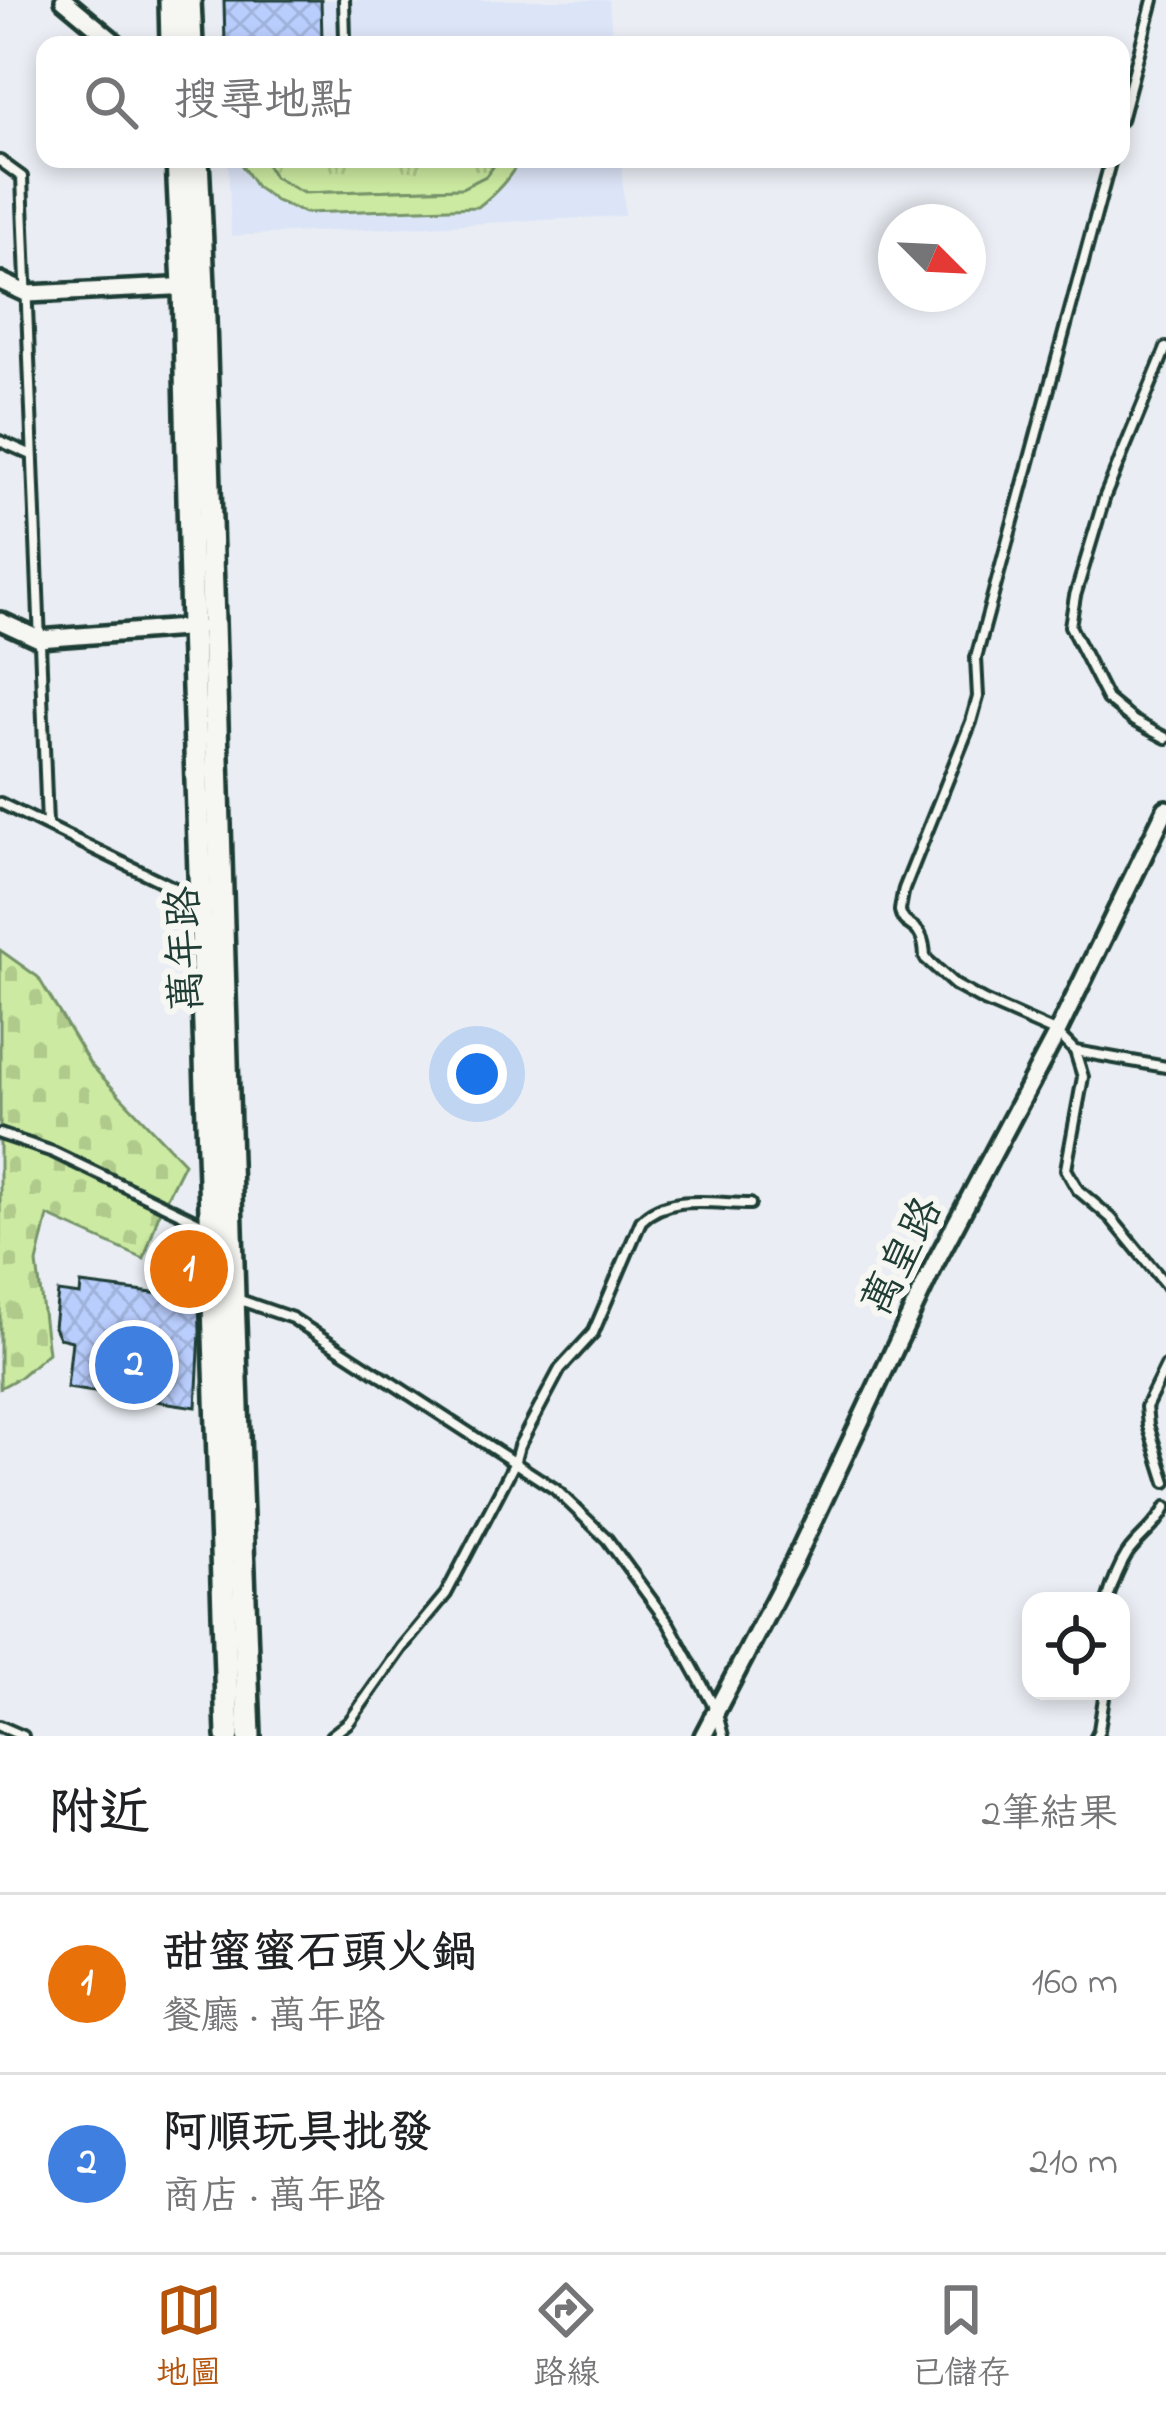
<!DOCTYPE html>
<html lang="zh-TW">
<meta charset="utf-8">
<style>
body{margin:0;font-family:"Indie Flower","LXGW WenKai TC",sans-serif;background:#f2f2f2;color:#202124}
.controls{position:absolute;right:36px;bottom:36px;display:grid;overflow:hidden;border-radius:24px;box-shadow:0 6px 18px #0003}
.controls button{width:108px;height:108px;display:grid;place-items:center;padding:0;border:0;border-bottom:3px solid #e0e0e0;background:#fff;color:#202124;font:60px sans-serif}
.compass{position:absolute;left:878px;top:204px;width:108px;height:108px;border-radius:50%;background:#fff;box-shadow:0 6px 18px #0003;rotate:114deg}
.you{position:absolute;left:477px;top:1074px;width:42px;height:42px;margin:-30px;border:9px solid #fff;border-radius:50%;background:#1a73e8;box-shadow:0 0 0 18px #1a73e833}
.badge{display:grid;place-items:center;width:78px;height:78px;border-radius:50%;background:#b45309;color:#fff;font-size:39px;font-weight:700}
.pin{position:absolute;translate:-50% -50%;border:6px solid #fff;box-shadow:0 3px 12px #0006}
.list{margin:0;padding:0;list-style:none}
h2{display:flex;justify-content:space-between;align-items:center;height:156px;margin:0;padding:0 48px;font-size:51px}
h2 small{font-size:39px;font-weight:400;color:#757577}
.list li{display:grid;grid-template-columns:78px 1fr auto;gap:36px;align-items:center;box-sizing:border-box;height:180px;padding:0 48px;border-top:3px solid #e0e0e0}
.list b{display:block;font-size:45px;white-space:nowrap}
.list p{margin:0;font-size:39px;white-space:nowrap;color:#757577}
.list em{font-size:39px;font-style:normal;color:#757577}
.icon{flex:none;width:66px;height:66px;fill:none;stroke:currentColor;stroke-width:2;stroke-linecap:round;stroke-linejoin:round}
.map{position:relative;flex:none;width:1166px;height:1736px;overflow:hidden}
.search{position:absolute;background:#fff;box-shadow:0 6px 18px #0003;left:36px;right:36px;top:36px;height:132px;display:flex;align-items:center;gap:30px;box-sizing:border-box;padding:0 42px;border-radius:24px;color:#757577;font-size:45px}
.sheet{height:516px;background:#fff}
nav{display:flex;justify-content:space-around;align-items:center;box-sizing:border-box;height:168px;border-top:3px solid #e0e0e0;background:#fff;font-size:33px;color:#757577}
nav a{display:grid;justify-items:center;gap:6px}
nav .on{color:#b45309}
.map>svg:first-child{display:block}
</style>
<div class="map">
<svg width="1166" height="1736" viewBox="0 0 1166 1736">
<defs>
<pattern id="grass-tufts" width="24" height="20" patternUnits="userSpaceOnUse" patternTransform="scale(3)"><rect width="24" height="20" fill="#cceaa1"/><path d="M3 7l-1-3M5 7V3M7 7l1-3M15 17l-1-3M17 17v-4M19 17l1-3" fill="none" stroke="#afca8b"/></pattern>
<pattern id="cemetery-stones" width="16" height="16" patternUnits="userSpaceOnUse" patternTransform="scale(3)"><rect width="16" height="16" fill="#cceaa1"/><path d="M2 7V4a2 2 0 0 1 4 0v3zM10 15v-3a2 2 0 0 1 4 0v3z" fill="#afca8b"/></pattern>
<pattern id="building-cross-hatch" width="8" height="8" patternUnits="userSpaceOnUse" patternTransform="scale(3)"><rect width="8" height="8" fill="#bacefe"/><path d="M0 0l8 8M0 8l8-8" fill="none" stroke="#9fb2da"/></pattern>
</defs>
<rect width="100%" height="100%" fill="#eaeef4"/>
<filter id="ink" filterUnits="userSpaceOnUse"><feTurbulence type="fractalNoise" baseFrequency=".00833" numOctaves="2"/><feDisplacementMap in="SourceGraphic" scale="24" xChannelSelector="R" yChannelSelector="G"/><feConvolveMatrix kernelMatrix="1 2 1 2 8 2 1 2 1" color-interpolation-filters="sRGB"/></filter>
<g filter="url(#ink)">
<!-- built -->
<g fill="#dce4f7">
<path d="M221,0H609L613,45H223Z"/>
<path d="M228,159H621L625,216L231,236Z"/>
</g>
<!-- grass -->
<path fill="url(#grass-tufts)" stroke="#76946a" stroke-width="3" d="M263,159H499L486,176L462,188L302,193L274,177Z"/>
<!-- cemetery -->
<path fill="url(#cemetery-stones)" stroke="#76946a" stroke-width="3" d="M0,950L38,977L90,1064L184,1163L159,1213L144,1259L48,1216L37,1263L48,1353L20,1377L0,1388Z"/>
<!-- park -->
<path fill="#cceaa1" stroke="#76946a" stroke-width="3" d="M241,159H263L274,177L303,193L462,188L486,176L499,159H520C510,179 496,193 478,207L305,213L276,201L256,187L242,166Z"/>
<!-- building -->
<g fill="url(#building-cross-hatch)" stroke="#1f3d34" stroke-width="3">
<path d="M224,0H321L322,40L282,45H258L251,42L245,45H225Z"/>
<path d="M182,1234H197L200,1332L196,1407L67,1388L72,1341L59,1338L54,1327L58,1292L80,1295L81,1284L169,1295L183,1243Z"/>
</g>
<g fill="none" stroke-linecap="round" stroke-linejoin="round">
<!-- lane casing -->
<g stroke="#1f3d34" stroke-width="16">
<g id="lane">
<path d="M344,0L345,39"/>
<path d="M1121,120L1153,0"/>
<path d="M1111,159L976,658L978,697L971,722L904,889C903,892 900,909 900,911C904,932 924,918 925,958L955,985L984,1001L1057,1033L1075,1051L1166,1067"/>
<path d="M0,161L22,177L47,824"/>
<path d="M1166,348L1105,496L1075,596L1070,626L1107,699L1134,721L1166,738"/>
<path d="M0,441L32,455"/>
<path d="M0,803L195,898"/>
<path d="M1075,1051L1083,1077L1066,1169L1078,1190L1111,1218L1166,1285"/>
<path d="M0,1134L53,1152L207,1226"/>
<path d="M234,1298L292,1318L555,1489L607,1539L669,1624L716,1710L723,1736"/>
<path d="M1166,1366L1146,1407L1148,1425L1166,1482"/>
<path d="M1107,1601C1112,1585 1118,1568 1127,1554C1139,1537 1157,1526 1166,1507"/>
<path d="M0,1726L23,1736"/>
<path d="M331,1736L349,1722L402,1647L446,1594L514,1464L519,1446L560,1369L593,1333L641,1221C668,1193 714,1204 750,1204"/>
<path d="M1096,1736L1099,1730L1105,1691"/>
</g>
</g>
<!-- street casing -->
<g stroke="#1f3d34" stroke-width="24">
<g id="street">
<path d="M64,0L118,45"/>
<path d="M0,281L28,294L192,286"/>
<path d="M0,621L39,639L197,627"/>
<path d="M703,1736L793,1564L935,1263L1057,1033L1166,809"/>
</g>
</g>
<!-- secondary casing -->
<g stroke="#1f3d34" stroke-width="30">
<g id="secondary">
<path d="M171,0L172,45"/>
<path d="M189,0L191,45"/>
<path d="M178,159L184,286L192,627L228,1736"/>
<path d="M197,159L203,286L233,1297L249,1736"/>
</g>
</g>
<!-- lane -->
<use href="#lane" stroke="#f6f6f2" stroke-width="8"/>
<!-- street -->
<use href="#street" stroke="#f6f6f2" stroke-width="15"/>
<!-- secondary -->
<use href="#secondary" stroke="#f6f6f2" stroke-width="21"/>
</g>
</g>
<g text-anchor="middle" stroke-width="12" stroke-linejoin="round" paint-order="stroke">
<!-- street labels -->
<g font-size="42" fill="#1f3d34" stroke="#f6f6f2">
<text transform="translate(183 949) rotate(-92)" y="15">萬年路</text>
<text transform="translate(900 1255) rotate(-63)" y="15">萬皇路</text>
</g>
</g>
</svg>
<div class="controls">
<button><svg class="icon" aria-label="locate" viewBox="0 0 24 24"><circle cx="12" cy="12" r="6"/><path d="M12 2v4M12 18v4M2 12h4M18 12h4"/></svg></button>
</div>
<svg class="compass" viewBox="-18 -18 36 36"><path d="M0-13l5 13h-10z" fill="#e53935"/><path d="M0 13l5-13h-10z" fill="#757577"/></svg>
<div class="you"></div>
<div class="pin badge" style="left:189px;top:1269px;background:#e8710a">1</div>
<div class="pin badge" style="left:134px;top:1365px;background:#3f7fe0">2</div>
<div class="search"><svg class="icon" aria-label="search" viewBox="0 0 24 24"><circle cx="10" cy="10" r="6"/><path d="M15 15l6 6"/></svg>搜尋地點</div>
</div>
<section class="sheet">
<h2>附近<small>2筆結果</small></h2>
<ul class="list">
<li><span class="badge" style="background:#e8710a">1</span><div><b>甜蜜蜜石頭火鍋</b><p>餐廳 · 萬年路</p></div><em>160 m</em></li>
<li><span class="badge" style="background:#3f7fe0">2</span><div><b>阿順玩具批發</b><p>商店 · 萬年路</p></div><em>210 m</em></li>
</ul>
</section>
<nav>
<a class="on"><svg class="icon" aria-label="map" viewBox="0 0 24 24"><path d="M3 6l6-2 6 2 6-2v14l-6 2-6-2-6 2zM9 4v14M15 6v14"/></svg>地圖</a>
<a><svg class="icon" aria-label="directions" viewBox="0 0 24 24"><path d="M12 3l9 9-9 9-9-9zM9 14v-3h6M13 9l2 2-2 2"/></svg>路線</a>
<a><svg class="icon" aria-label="saved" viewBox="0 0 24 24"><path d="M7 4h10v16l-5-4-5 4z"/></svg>已儲存</a>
</nav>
